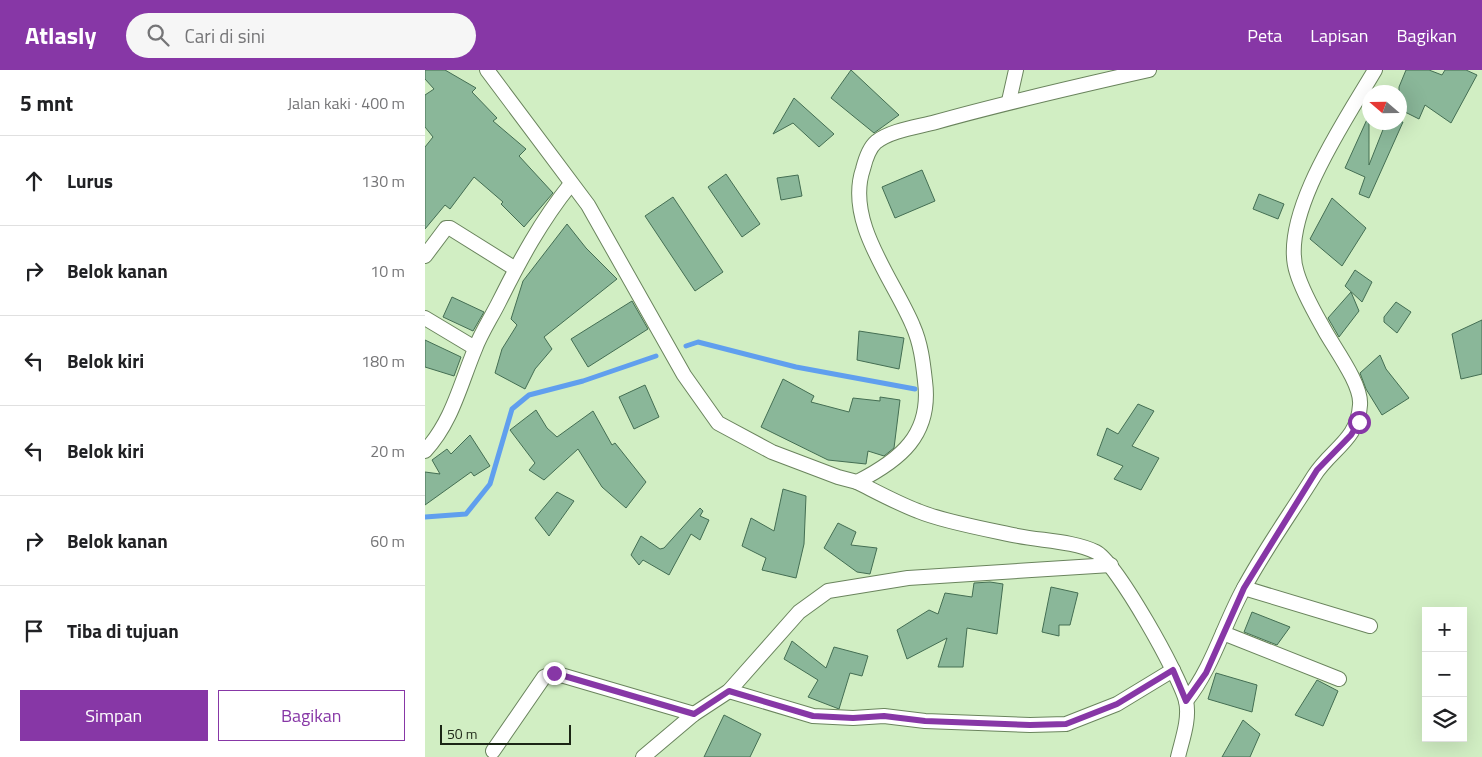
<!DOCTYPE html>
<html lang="id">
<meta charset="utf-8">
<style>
body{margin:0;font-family:"Titillium Web",sans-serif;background:#f6f6f6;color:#202124}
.controls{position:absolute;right:15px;bottom:15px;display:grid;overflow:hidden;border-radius:0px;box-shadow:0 5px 20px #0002}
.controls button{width:45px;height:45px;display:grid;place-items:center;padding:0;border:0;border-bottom:1px solid #e0e0e0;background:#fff;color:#202124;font:25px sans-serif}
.compass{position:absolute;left:937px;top:15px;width:45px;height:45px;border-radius:50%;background:#fff;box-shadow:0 5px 20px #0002;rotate:290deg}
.scale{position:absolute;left:15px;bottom:12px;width:131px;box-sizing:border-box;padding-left:5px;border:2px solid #1b2515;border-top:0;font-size:14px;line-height:18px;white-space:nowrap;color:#1b2515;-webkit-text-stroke:4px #d1eec3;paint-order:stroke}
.stop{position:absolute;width:15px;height:15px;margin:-11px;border:4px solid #8737a6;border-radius:50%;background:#fff}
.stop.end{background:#8737a6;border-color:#fff;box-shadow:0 1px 5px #0008}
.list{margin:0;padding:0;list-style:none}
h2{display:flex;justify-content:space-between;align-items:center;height:65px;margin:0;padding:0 20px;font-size:21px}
h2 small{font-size:16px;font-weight:400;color:#757577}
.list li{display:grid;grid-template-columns:32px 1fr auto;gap:15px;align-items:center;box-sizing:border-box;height:90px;padding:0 20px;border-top:1px solid #e0e0e0}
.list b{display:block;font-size:19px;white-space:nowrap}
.list em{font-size:16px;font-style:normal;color:#757577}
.actions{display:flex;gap:10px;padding:15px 20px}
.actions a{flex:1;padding:11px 0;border:1px solid #8737a6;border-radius:0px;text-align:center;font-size:18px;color:#8737a6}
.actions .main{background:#8737a6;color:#fff}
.icon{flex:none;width:28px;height:28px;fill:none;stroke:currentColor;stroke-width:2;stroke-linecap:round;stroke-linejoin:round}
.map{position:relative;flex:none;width:1057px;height:687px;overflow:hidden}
header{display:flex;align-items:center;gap:30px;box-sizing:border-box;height:70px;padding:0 25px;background:#8737a6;color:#fff}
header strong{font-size:24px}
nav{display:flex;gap:28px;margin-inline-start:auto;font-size:18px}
.search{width:350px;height:45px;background:#f6f6f6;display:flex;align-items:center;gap:12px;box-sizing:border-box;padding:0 18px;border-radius:28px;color:#757577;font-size:19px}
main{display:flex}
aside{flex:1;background:#fff}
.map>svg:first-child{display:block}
</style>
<header>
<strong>Atlasly</strong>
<div class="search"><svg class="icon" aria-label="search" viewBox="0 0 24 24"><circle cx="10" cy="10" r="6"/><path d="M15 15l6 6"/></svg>Cari di sini</div>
<nav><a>Peta</a><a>Lapisan</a><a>Bagikan</a></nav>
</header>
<main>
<aside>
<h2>5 mnt<small>Jalan kaki · 400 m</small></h2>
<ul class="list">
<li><svg class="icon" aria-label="ahead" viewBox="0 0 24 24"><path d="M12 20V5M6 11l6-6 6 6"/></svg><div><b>Lurus</b></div><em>130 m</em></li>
<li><svg class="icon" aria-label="right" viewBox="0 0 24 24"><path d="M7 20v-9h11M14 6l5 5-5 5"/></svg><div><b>Belok kanan</b></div><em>10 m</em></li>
<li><svg class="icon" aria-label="left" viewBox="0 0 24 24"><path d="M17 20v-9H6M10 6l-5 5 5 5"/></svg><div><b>Belok kiri</b></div><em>180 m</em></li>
<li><svg class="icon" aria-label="left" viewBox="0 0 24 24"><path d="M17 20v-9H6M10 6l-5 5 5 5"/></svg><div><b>Belok kiri</b></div><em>20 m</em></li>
<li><svg class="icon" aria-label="right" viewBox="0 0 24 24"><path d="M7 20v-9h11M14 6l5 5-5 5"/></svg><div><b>Belok kanan</b></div><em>60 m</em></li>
<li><svg class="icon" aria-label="arrive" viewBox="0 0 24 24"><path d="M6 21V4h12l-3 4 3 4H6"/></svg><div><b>Tiba di tujuan</b></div></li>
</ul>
<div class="actions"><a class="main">Simpan</a><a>Bagikan</a></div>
</aside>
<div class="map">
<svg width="1057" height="687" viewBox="0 0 1057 687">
<rect width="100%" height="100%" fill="#d1eec3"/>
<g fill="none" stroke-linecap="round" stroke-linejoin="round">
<!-- stream -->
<g stroke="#609fee" stroke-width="5">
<path d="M261,276L273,272L371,297L490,319"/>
<path d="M0,447L41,444L65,414L87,339L104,325L158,311L231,286"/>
</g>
</g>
<!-- building -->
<g fill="#8ab799" stroke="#446e53">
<path d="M0,0H20L51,18L47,22L72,48L68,51L101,79L94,86L128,123L99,157L76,134L78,132L49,107L25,139L20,135L0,159V77L8,67L0,57V25L9,19L0,9Z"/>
<path d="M426,0L474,45L449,63L406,28Z"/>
<path d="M981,0H1004L1017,5L1020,0H1041L1052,5L1026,53L1000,35L994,49L974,39V17Z"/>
<path d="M369,28L409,64L394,77L368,53L348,64Z"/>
<path d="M944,45V95L961,52H978L944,128L934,124L940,107L920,98Z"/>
<path d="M497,100L510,131L470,148L457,117Z"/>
<path d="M301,104L335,154L317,167L283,117Z"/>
<path d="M373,105L377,126L356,130L352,108Z"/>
<path d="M834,124L859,134L853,149L828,139Z"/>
<path d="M248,127L298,202L270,221L220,146Z"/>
<path d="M907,128L941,158L917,196L885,169Z"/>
<path d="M142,154L161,178L192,209L119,267L127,279L110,299L100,319L70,303L77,279L92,255L86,249L98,211Z"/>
<path d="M930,200L947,212L937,232L920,216Z"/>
<path d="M926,222L934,241L914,267L903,248Z"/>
<path d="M27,227L59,242L48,261L18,247Z"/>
<path d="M207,231L223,259L163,297L146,269Z"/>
<path d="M971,232L986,242L972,263L959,252V247Z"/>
<path d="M1057,250V304L1036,309L1027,264Z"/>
<path d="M434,261L479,268L474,299L432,290Z"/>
<path d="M0,270L36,287L29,306L0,297Z"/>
<path d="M955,285L961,299L984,328L957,345L941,319L935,303Z"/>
<path d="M358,309L389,326L386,332L424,342L428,328L455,331V327L475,330L469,378L459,386L443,381L441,394L403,390L336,357Z"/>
<path d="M220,315L234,347L209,359L194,327Z"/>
<path d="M713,334L729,341L707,376L734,388L716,420L689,409L698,396L672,385L682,358L693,364Z"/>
<path d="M111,340L122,358L132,367L168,341L187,375L190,373L221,412L201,438L177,417L153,379L119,410L104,400L110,393L85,360Z"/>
<path d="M45,365L65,396L49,406L46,402L0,435V402L15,404L7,390L22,379L26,384Z"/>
<path d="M358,419L381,426L379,474L371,508L337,500L341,488L317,476L326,448L349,461Z"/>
<path d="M132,422L149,431L124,466L110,448Z"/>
<path d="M275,438L278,441L275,446L284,450L275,470L266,464L244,505L218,490L214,495L206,485L216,466L235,479L239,478Z"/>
<path d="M413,453L431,462L426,475L452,478L445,504L432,502L399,478Z"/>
<path d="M565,512L578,514L572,564L542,558L538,597H513L522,568L482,589L472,560L504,540L513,544L520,523L547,527L549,513Z"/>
<path d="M626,517L653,523L645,555H634V566L617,562Z"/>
<path d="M827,542L865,557L852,575L819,562Z"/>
<path d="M367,571L401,598L409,577L443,586L437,606L425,603L414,639L383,627L393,610L359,589Z"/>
<path d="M791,603L832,615L827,642L783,629Z"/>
<path d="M892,610L913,621L898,656L870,645Z"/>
<path d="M299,645L336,664L325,687H279Z"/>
<path d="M818,650L835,664L825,687H797Z"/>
</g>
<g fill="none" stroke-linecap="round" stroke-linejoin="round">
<!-- minor casing -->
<g stroke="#6a845d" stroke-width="16">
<g id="minor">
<path d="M62,0L163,135L259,305L293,353L347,382L413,407L432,412C475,390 507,365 500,311C498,293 496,274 488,256C469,210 420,152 438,99C440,91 444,78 451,72C466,60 493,57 511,52C582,32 653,16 724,0"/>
<path d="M584,31L591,0"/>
<path d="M0,186L21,158H25L89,198"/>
<path d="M0,248L50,278"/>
<path d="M0,381C27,352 35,315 50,279C56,263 66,248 74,232C95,190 116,151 145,115"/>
<path d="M432,412C452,422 472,433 493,441C519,452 565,460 593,466C618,471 648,471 671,482C691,492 755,606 761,631C765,649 757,670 753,687"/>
<path d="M819,518L945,556"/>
<path d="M798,563L914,609"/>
<path d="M304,621L388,646L428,648L459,646L500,651L605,655L641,654L692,634L748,600"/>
<path d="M761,631C788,597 798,556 819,518C840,479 866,443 889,406C906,379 933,370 935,335C937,315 910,279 900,261C890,243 878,223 872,203C853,147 922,48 950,0"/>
<path d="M68,681L119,607L129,603L269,644"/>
<path d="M218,687L269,644L304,621L374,542L403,521L483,508L686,495"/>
</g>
</g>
<!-- minor -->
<use href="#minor" stroke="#fff" stroke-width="14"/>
</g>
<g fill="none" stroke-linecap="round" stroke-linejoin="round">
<!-- route -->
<path stroke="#8737a6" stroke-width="6" d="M129,603L269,644L304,621L388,646L428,648L459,646L500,651L605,655L641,654L692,634L748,600L761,631L781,603L819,518L892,400L926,365L934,352"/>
</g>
</svg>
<div class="controls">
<button>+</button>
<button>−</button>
<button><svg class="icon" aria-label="layers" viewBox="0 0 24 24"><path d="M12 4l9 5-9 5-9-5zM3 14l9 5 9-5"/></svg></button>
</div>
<svg class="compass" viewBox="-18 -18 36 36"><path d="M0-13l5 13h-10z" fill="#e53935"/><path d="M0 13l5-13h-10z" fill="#757577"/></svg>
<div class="scale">50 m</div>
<div class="stop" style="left:934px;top:352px"></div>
<div class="stop end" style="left:129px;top:603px"></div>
</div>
</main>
